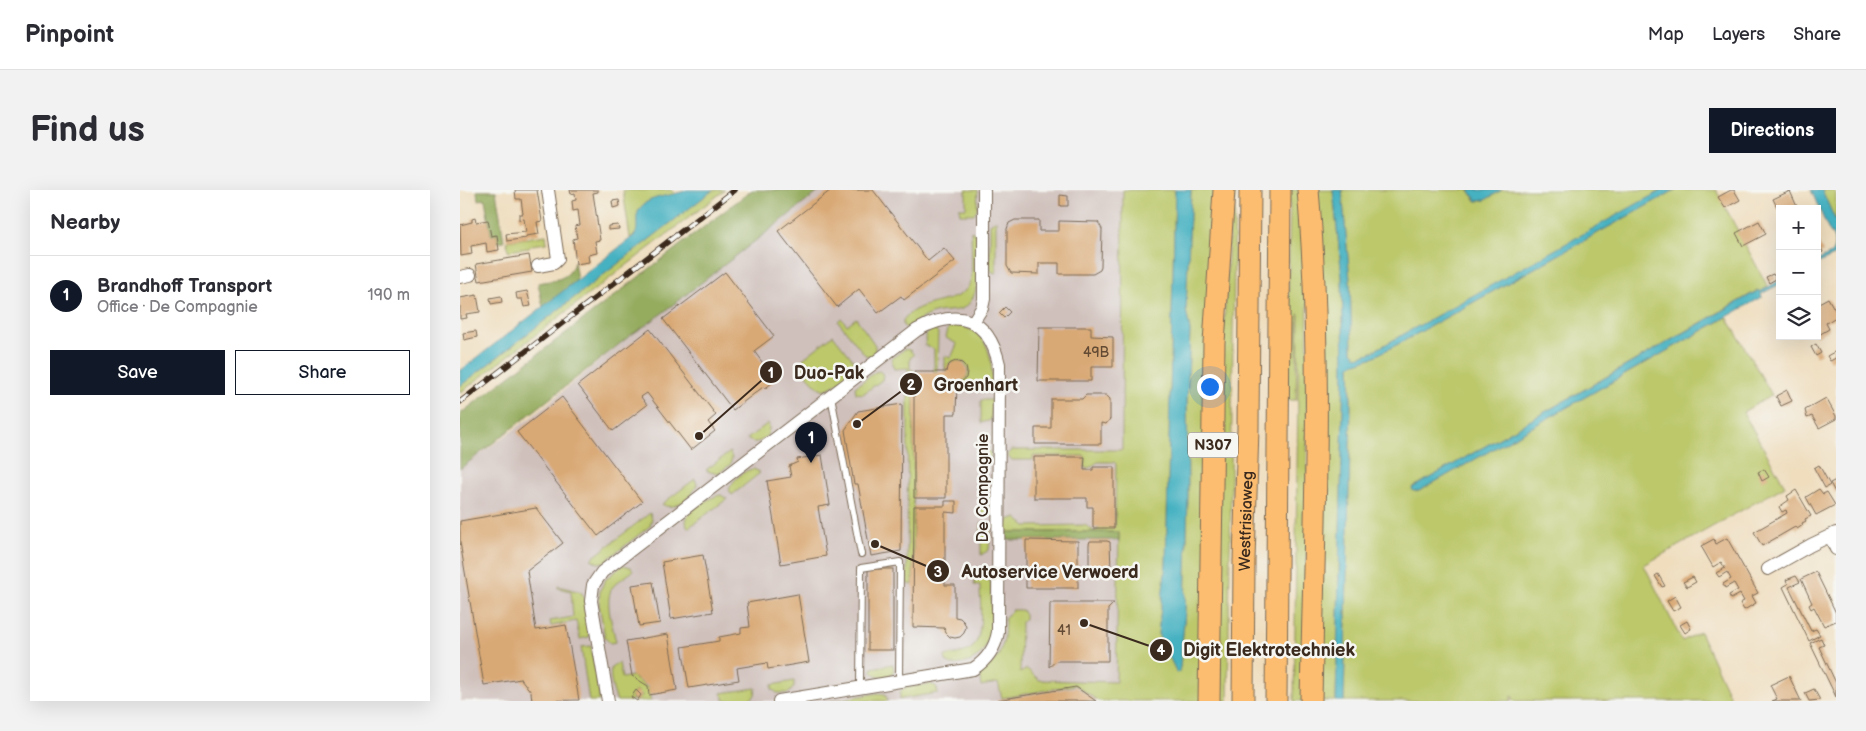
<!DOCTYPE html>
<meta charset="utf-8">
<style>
body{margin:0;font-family:"Balsamiq Sans",sans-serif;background:#f2f2f3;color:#2b2b33}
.controls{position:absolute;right:15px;top:15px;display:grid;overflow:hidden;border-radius:0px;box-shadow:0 5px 20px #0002}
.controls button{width:45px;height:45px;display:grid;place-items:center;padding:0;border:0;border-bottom:1px solid #e1e1e2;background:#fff;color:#2b2b33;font:25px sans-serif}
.you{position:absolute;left:749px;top:196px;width:18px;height:18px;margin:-12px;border:4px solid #fff;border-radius:50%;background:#1a73e8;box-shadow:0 0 0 8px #1a73e833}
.badge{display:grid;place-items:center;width:32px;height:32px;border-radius:50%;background:#111827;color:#fff;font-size:16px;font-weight:700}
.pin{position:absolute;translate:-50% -41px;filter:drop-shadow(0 1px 2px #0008)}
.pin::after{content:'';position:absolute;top:26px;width:18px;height:15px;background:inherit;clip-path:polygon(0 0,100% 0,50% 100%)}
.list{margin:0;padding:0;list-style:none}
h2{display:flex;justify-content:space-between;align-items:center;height:65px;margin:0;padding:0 20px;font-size:21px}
h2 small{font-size:16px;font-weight:400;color:#7c7c81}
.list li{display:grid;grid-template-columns:32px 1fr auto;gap:15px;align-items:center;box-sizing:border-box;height:80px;padding:0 20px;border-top:1px solid #e1e1e2}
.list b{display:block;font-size:19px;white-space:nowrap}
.list p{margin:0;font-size:16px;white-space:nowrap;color:#7c7c81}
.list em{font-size:16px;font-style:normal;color:#7c7c81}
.actions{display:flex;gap:10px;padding:15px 20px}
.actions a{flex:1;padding:11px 0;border:1px solid #111827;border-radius:0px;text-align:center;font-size:18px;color:#111827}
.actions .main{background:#111827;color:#fff}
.icon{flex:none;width:28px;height:28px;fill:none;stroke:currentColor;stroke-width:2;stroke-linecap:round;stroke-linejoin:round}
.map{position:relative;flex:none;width:1376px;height:511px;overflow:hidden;border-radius:0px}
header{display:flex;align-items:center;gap:30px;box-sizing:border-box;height:70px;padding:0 25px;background:#fff;border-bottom:1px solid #e1e1e2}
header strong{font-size:24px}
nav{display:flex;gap:28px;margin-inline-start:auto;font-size:18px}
.intro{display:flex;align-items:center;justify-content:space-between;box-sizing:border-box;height:120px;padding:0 30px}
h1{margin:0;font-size:35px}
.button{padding:12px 22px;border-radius:0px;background:#111827;color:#fff;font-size:18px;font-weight:700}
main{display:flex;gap:30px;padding:0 30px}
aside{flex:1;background:#fff;border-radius:0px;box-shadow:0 5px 20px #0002}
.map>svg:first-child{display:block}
</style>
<header>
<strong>Pinpoint</strong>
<nav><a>Map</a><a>Layers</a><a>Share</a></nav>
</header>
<div class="intro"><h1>Find us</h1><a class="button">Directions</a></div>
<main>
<aside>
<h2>Nearby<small></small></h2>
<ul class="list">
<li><span class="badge">1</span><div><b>Brandhoff Transport</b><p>Office · De Compagnie</p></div><em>190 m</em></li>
</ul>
<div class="actions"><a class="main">Save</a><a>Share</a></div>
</aside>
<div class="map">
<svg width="1376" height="511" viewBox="0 0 1376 511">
<rect width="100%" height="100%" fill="#f6f6f2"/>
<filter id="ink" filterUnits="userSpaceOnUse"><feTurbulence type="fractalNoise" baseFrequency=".02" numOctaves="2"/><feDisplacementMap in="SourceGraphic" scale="10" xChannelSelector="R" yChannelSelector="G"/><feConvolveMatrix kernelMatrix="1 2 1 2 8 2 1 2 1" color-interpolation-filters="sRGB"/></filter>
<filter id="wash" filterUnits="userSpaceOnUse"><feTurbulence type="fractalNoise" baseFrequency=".0096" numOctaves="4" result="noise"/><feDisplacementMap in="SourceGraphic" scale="20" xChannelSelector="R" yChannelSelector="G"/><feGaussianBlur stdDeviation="1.12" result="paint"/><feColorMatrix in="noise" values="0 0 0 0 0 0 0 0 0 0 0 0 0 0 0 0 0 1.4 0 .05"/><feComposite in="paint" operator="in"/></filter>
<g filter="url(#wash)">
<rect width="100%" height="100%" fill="#efddbd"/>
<!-- industrial -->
<path fill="#cfc0bb" d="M361,0H663L662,260L656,492H651L653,511H0V279L74,225L171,145L192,131Z"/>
<!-- green -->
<g fill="#bcc86a" stroke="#7c7944">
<path d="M163,0H211L216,4C203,8 183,7 178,23C176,29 178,36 177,43L170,48Z"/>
<path d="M253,0H265L0,203V196Z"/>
<path d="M506,0H518L517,19L514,24H500L499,18H506Z"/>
<path d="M663,0H715L706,374L698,444L717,482L720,477L725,421L728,304L727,211L730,141L726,120L731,0H760L745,511H638L616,495L542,508L538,493L521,496L519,483L527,479L539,465L544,450L545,428L552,420H562L565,425V429L561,432L560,483L567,479L579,490L656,492L659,342H546V335L549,329L556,328L566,336L625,335L634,341L641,338L655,337L656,274L654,272H638L629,278H625V266H573V270H552L547,266L551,260H662Z"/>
<path d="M772,0H775L768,511H757L762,167Z"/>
<path d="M830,0H843L848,58L846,511H834L839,124H838L836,210H827Z"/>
<path d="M851,0H873L882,87L884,177L876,511H855Z"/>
<path d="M882,0H1009L1016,11L1025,10L1042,0H1203L910,163L898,167L892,162L890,90Z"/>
<path d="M1215,0H1256L1308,97L1300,102L1298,100L952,298L956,302L959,301L1267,127L1312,205L1283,222L1325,296L1184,375L1222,451L1240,442L1272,511H1053V507L1051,506V511H884L891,213L890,175L911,168L942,152Z"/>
<path d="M1362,0H1374L1376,4V32Z"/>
<path d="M536,30V83L532,82L530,78V34Z"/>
<path d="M511,41L516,44L518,48C517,69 524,110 501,119C493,122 483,120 474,123C464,126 456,132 447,138L443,136V130C461,107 499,116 509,95C514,83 511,56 511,41Z"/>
<path d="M86,45L87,53L72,55L69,58L48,61L47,51Z"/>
<path d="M381,128L387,135L396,128L415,155V162L411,166L405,165L378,131Z"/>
<path d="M493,135C532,139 532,169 532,200L521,199L520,193H499C516,186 508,166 490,172L485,181V166L491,168L497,154L486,148L488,139Z"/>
<path d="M472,139L476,140L478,143L477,181H474V159L465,155L466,145Z"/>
<path d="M373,145L394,171C395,175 395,175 394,178C391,185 368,202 362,199C353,196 345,180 339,172Z"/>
<path d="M445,159L450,160L454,165L450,168V180H454L453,395L447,394L448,178L434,179L432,174V168Z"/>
<path d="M419,181L423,184L422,190L403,204L396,203L395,197L415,182Z"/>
<path d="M521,210H532L531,230L521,233Z"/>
<path d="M308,233C313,246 298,258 287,249Z"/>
<path d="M521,256L528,258L531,263L530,272L521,277Z"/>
<path d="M270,262L272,268L270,275L257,284L247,281L246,280Z"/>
<path d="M294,279L300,283L272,305L269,300C272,290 285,279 294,279Z"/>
<path d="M235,289L237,294C234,306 213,323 202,314Z"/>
<path d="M521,298L528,300C535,309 532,323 521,326Z"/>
<path d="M261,305L267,309L228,338C226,334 225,330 228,326C232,319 253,305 261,305Z"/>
<path d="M190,323L192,329L190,336L144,372L138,373L131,369Z"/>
<path d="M521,333L528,334L531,339L529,360L521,365Z"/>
<path d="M163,375L171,377L173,381C167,386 157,391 152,398C144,412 153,437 156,452L150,453L145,448L139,414L140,400L146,389Z"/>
<path d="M519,386L527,388L531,393C530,428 540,474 491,475L486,471L485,466C493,464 502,464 509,460C525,452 520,412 520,395H514L515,389Z"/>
<path d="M98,396L121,402L124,407L129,447L120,449L116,431L91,436L90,431L113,427L111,401L98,398Z"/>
<path d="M131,456L139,504V511H129L121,457Z"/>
<path d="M159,473L162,488L172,486L188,498L191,511H173L174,509L177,511L182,505L176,500L171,507L173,508L171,511H157C153,501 148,486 152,476Z"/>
<path d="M433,474L434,481L429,486L419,487L412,482V478Z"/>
<path d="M334,491V497L329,503H317L312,499V495Z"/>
<path d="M470,494L476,496L478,503L440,509V502L444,498Z"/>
<path d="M296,498L295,505L291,509L265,511L261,503Z"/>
<path d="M418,503L425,504L428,511H370Z"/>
</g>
<!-- forest -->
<g fill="#95ac5e" stroke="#686b3e">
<path d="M292,0H361L192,131L171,145L0,279V224Z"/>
<path d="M17,1H36L44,51L38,52L37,45H31L25,9L18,10Z"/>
<path d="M114,71L117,90L83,117L78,93C94,90 111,90 114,71Z"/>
<rect x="546" y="342" width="113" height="8"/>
</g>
<!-- water -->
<g fill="#44b1c1" stroke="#406e70">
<path d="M227,0H253L0,196V181L175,45C179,38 175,30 178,22C185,5 211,7 227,0Z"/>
<path d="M715,0H731L726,120L730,141L727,211L728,304L725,421L720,477L719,482L717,483L698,444L706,374Z"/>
<path d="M873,0H882L890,90L892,162L898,167L910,163L1182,11L1203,0H1215L942,152L911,168L890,175L891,213L884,511H876L884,177L882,87Z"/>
<path d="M1009,0H1042L1025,10L1017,11Z"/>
<path d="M1351,0H1362L1376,32V65L1357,74V71L1371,64C1376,55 1375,47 1368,39Z"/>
<path d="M1320,90V94L1301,104L1302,107L959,301H953L952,298L1299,100L1300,102Z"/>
</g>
<g id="blocks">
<!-- building -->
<g fill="#d9a975">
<path d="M55,0H77L82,31L77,32L79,44L66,46V48L47,51L46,44L66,42L64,29L59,30V24H63L61,9H56Z"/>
<path d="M110,0H138V2L133,3L140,50L135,51L137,63L128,65L129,72L116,74L113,49L117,48L115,36L120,35L118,20L113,21L112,11L116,10L115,3L111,4Z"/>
<path d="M371,0H413L468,71L484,58L495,71L444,110L441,106L418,123L399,99L377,117L318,41Z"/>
<path d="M1271,0H1274L1280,10L1265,18L1258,7Z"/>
<path d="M1330,1L1338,19H1318L1313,9Z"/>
<path d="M600,5L608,6V16H600Z"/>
<path d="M159,10L160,16L153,18L152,11Z"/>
<path d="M15,28L16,32L28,30L31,46L37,45L39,60L27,62L26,53L11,56L12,64L1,66L0,35L12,32V29Z"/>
<path d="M555,30H579V41H599V31L638,32L642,39L641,76L640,80L633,84H599V73H579V84L551,83L547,76V39L549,33Z"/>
<path d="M1299,31L1306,44L1283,56L1276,43Z"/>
<path d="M158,35L159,39L148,40V36Z"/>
<path d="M1357,50L1363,62L1357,65Z"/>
<path d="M69,65L72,82L19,91L16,74Z"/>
<path d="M265,82L314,146L294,161L315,190L307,197L305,198L303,197L273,220L203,129Z"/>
<path d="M1313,84L1316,89L1309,93L1306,87Z"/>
<path d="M67,101L71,116L64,117L62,109H57L56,103Z"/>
<path d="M17,105L20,122L6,124L7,128L0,129V108Z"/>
<path d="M41,106L42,112L31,114L30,108Z"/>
<path d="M1368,108L1376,122V127L1366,133L1369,139L1357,146V114Z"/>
<path d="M545,117L550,122L544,128L539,123Z"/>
<path d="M579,137H631V146L653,147V177H631V191H578Z"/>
<path d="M190,139L256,225L248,232L255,241L231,260L187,203L181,207L187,215L153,241L118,195Z"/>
<path d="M16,141L17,147L4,150L3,143Z"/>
<path d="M1356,154L1361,163L1356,166L1351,157Z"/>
<path d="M1376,161V168L1370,171L1367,166Z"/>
<path d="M496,171L502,173L506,177L507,182L506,188L502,191L497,193L496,224H486V308H454V182H486L487,177L491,173Z"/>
<path d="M1327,200L1332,211L1321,216L1316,206Z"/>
<path d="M626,205H646L650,209V229L646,234L641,233V254H575V238H591V209H622Z"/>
<path d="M102,207L182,312L138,346L57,242Z"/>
<path d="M1366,208L1376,226V229L1359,238L1352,226L1347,228L1345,220Z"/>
<path d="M442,214L441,361L411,366L398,294H394L385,240L398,221Z"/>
<path d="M362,265L370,315L358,317L366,366L321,374L307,291L331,287L329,276L338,272L337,269Z"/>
<path d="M574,267H625L624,280H633V277H654V338H633V317H627V308H574Z"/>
<path d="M1359,275L1370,295L1365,298L1354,278Z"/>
<path d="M1304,279L1309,287L1302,291L1298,282Z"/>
<path d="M1376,290V304L1370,293Z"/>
<path d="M1359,299L1363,304L1367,302L1375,315L1356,325L1346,307Z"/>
<path d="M1336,300L1351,326L1345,329L1346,331L1342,333L1343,335L1337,339L1335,337L1302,356L1294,342L1327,323L1326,320L1322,322L1319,317L1329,310L1327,306Z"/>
<path d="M485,311H496V323L485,322V395H495V427L500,428L504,432L506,437L504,443L500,447L495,448L490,447L486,443L484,438L453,437L454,316H485Z"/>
<path d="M76,318L103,353L67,381L76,440L106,435L119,510L72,511L71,502L61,489L24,495L0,352V331Z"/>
<path d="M1267,348L1298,403L1292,406L1296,413L1284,420L1280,413L1284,411L1280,404L1271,409L1269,405L1278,400L1274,393L1265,398L1263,394L1271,389L1267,382L1259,387L1256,383L1265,378L1261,372L1253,377L1241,356L1254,349L1256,354Z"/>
<path d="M566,350L618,351V398H566Z"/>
<path d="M630,351H647L650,352L651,382L649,384L632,385L629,383V354Z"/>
<path d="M243,365L253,422L211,429L202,372Z"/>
<rect x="408" y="379" width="25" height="81"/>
<path d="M1356,382L1376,423V431L1364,436L1354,417L1351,419L1349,415L1352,413L1341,389Z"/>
<path d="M1198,384L1205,396L1202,397L1195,386Z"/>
<path d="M1336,386L1340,392L1329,397L1351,441L1356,439L1360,445L1349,451L1323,397L1328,394L1326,390Z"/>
<path d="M1233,387L1236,392L1227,397L1223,392Z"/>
<path d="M193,392L200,433L179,436L172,395Z"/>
<path d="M338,404L349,472L308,479L307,473L277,478L279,490L229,498L222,457L259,451V447L281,443V438L290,437L287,413Z"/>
<path d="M1215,406L1221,417L1213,421L1207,411Z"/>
<path d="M590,413H654L648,419V471H596L589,477Z"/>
<path d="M1227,431L1231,439L1225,443L1220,435Z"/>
<path d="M208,444L217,500L189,505L188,496L172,486L166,451Z"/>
<path d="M1361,448L1364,455L1359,457L1376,493V507L1350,453Z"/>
<path d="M1329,486L1341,511H1312L1317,509L1310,495Z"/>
<path d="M616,497L636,511H537V510Z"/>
<path d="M1354,499L1360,510L1349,511L1345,503Z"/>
<path d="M176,500L181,505L177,511L171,507Z"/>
</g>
</g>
</g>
<g filter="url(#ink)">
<use href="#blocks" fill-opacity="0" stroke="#7a6956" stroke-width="1"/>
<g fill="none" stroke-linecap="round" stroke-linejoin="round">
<!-- service casing -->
<g stroke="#7a6956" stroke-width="8">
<g id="service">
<path d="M371,206L401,364"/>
<path d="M400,497L401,378L440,372L439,491"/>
</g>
</g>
<!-- minor casing -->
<g stroke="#7a6956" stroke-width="14">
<g id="minor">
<path d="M78,76L94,73L98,69L88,0"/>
<path d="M0,87L10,85"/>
<path d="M513,132L522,118L524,109V0"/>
<path d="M1370,346L1376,359"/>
<path d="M1308,379L1351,355L1376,343"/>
<path d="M148,511L131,411L133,395L142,382L457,140C498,118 528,127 539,174L538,442C535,459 527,470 513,479L319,511"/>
</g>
</g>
<!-- trunk casing -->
<g stroke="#7a6956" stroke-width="23">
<g id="trunk">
<path d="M848,0C863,170 854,341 851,511"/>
<path d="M749,511L754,153L764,0"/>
<path id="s1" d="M783,511L784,371L788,238L790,0"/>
<path d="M816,511L820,0"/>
</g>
</g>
<!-- service -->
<use href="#service" stroke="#fff" stroke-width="6"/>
<!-- minor -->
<use href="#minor" stroke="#fff" stroke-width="12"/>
<!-- trunk -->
<use href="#trunk" stroke="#fcbd6f" stroke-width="21"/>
<!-- rail casing -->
<g stroke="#3b2a1e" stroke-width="5.5">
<path id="rail" d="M0,212L275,0"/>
</g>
<!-- rail -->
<use href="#rail" stroke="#f6f6f2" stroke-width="4" stroke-dasharray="11" stroke-linecap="butt"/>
</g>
</g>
<g text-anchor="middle" stroke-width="5" stroke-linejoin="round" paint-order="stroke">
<!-- number labels -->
<g font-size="14" fill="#624a34">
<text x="636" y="167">49B</text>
<text x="604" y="445">41</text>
</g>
<!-- shield labels -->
<rect fill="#f6f6f2" stroke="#73675e" stroke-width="1" x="728" y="242.5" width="50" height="25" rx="4"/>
<g font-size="15" font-weight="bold" fill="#3b2a1e">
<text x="753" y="260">N307</text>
</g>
<!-- street labels -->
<g font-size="16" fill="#3b2a1e" stroke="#f6f6f2">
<text transform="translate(522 298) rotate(-90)" y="6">De Compagnie</text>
<text dy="6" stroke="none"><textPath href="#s1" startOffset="180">Westfrisiaweg</textPath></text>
</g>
</g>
<!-- callouts -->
<path fill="none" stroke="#3b2a1e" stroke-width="2" d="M239 246L311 182M397 234L451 194M415 354L478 381M624 433L701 460"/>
<g fill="#3b2a1e" stroke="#f6f6f2" stroke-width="2">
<circle cx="239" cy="246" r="5"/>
<circle cx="397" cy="234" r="5"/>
<circle cx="415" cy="354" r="5"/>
<circle cx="624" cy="433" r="5"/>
<circle cx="311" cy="182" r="12"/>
<circle cx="451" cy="194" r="12"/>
<circle cx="478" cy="381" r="12"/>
<circle cx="701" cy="460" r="12"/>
</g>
<g font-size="15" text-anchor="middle" font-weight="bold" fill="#fff">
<text x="311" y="188">1</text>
<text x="451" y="200">2</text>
<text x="478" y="387">3</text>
<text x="701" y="465">4</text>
</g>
<g font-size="18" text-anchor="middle" font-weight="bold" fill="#3b2a1e" stroke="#f6f6f2" stroke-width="5" stroke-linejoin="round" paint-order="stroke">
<text x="369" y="189">Duo-Pak</text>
<text x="516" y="201">Groenhart</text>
<text x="590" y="388">Autoservice Verwoerd</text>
<text x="809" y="466">Digit Elektrotechniek</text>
</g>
</svg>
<div class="controls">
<button>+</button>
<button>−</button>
<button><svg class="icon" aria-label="layers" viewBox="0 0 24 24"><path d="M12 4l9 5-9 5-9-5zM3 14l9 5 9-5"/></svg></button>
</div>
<div class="you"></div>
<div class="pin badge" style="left:351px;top:273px">1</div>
</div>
</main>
